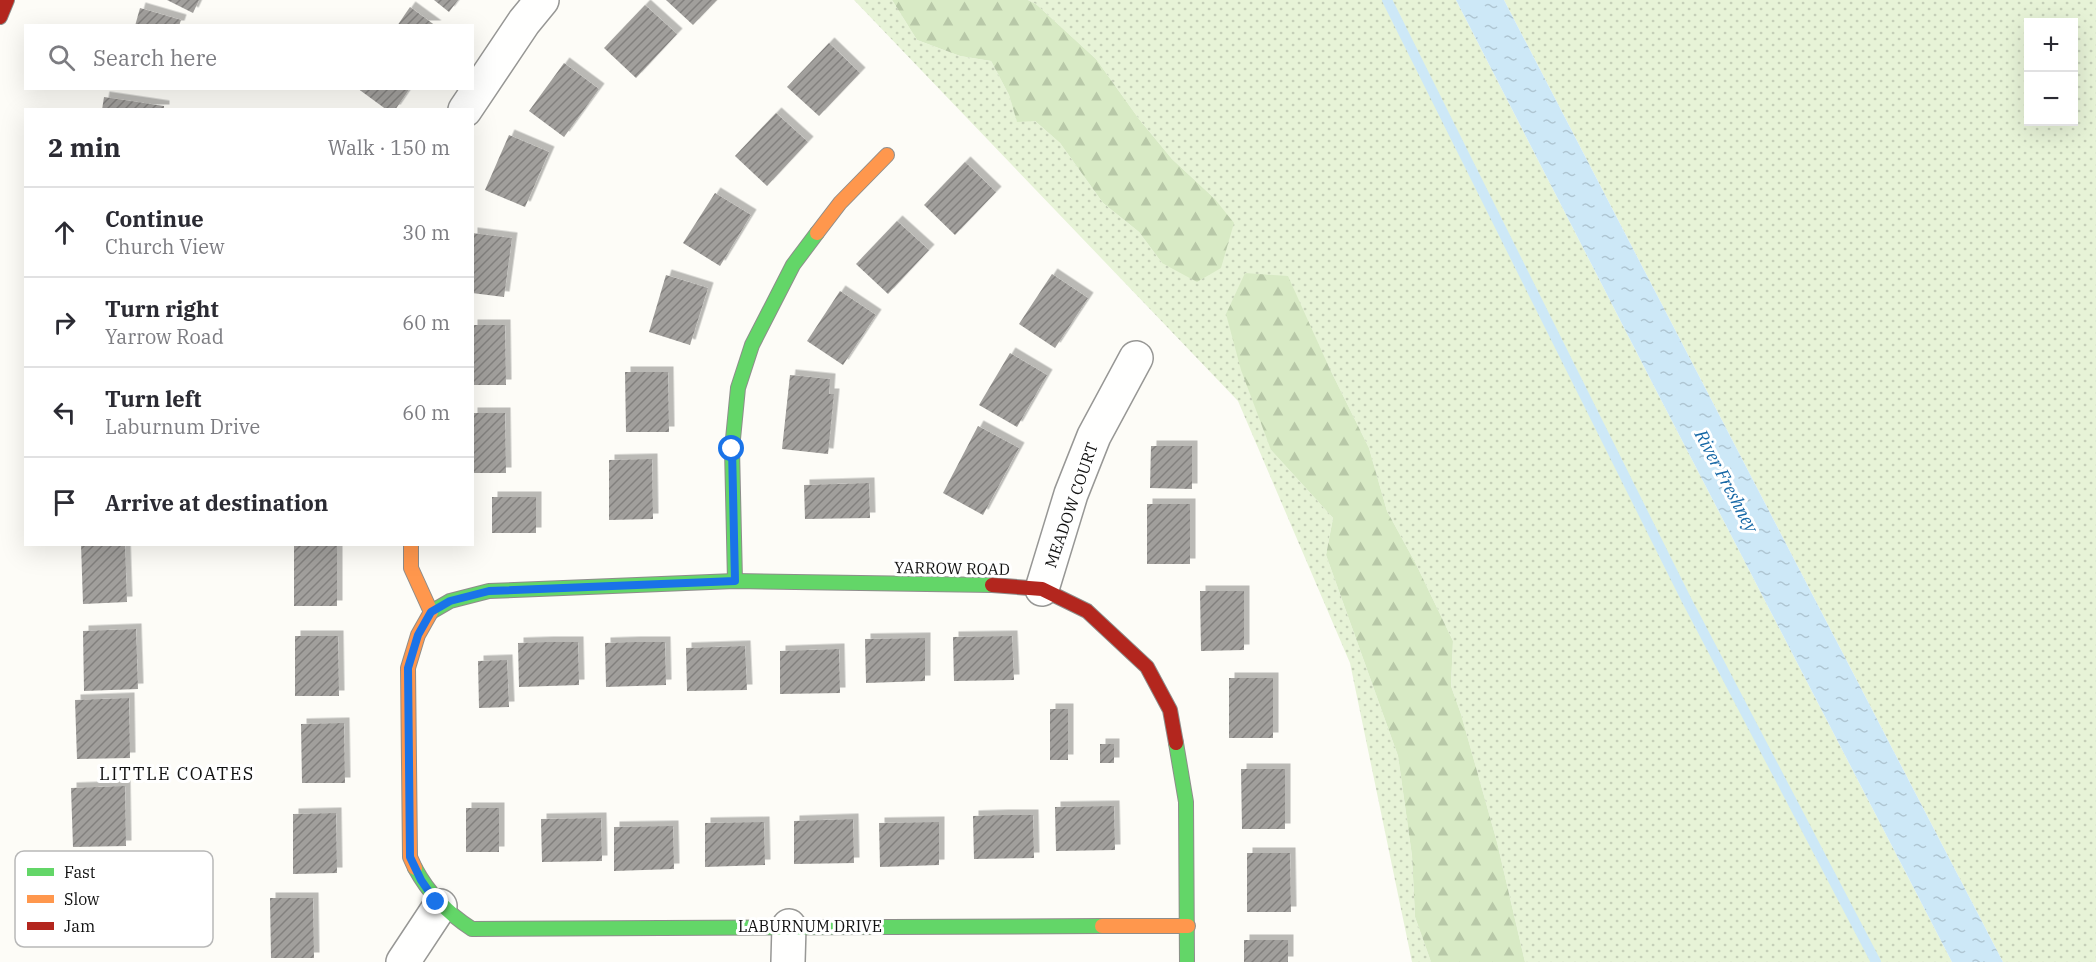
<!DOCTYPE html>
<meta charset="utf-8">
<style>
body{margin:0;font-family:"IBM Plex Serif",serif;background:#f7f7f7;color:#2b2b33}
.controls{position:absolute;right:18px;top:18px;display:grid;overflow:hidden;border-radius:0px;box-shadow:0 6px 24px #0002}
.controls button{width:54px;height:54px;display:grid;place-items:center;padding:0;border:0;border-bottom:2px solid #e1e1e2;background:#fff;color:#2b2b33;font:30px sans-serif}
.stop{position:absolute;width:18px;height:18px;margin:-14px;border:4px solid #1a73e8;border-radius:50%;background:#fff}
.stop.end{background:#1a73e8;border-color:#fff;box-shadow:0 2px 6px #0008}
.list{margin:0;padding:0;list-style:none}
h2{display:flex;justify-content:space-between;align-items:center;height:78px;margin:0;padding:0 24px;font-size:26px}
h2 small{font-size:20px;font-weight:400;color:#7c7c81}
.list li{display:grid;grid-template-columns:39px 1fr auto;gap:18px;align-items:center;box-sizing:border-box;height:90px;padding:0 24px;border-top:2px solid #e1e1e2}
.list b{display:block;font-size:22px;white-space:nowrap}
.list p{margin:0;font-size:20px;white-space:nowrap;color:#7c7c81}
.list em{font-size:20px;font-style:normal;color:#7c7c81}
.icon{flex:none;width:33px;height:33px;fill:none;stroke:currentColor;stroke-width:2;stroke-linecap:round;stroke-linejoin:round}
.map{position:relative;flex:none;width:2096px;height:962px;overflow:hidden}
.search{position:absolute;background:#fff;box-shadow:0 6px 24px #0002;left:24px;top:24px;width:450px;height:66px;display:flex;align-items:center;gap:15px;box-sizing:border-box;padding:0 21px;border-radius:0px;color:#7c7c81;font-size:22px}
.panel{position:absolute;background:#fff;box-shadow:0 6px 24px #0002;left:24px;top:108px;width:450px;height:438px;border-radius:0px}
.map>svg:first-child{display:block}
</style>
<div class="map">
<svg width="2096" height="962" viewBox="0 0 2096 962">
<defs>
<pattern id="grass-dots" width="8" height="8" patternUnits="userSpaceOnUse" patternTransform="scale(1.5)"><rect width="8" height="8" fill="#e7f3d7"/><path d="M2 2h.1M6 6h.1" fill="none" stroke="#c5cfb8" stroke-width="1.8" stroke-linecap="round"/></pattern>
<pattern id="forest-firs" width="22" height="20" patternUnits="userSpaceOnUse" patternTransform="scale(1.5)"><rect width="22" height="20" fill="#d8eac5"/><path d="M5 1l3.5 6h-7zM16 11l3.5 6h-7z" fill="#b8c8a8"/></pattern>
<pattern id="water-ripples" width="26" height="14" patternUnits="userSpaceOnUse" patternTransform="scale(1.5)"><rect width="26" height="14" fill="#cde8f7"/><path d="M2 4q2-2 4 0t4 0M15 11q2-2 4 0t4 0" fill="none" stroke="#afc6d3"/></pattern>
<pattern id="building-hatch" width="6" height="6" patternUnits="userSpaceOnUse" patternTransform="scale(1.5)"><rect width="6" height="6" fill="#a19f9c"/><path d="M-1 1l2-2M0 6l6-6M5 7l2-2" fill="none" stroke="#82807e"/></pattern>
<filter id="shadow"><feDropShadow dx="5.5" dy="-5.5" stdDeviation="0" flood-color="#0004"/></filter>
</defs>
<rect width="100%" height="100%" fill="#fdfcf7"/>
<!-- grass -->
<g fill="url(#grass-dots)" fill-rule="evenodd">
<path d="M854,0H892L917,40L960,56L991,61L1009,95L1017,121H1035L1060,143L1103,203L1139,232L1162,263L1214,198L1172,159L1139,119L1096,59L1036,4L1028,0H1456L1658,394L1952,962H1525L1497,842L1461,714L1451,686L1453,641L1416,564L1387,511L1369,448L1328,365L1271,450L1333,518L1326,555L1398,756L1412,856L1415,917L1431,962H1412L1350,663L1238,401Z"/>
<path d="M1504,0H2096V962H2003ZM2028,22H2074V122H2028Z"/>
</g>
<!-- forest -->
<g fill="url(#forest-firs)">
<path d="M892,0H1028L1036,4L1096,59L1139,119L1172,159L1214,198L1234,223L1221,268L1197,282L1162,263L1139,232L1103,203L1060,143L1035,121L1017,122L1009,95L991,61L960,56L917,40Z"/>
<path d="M1245,273L1288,276L1328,365L1369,448L1387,511L1416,564L1453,641L1451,686L1461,714L1497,842L1525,962H1431L1415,917L1412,856L1398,756L1326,555L1333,518L1271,450L1241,370L1226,314Z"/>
</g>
<!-- water -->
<path fill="url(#water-ripples)" d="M1456,0H1504L2003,962H1952L1658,394Z"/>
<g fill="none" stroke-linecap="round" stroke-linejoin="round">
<!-- stream -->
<path stroke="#cde8f7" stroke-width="10" d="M1387,0L1686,599L1876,962"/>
</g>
<!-- building -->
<g fill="url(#building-hatch)" filter="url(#shadow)">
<path d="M167,0H199L193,13Z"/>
<path d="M434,0H458L449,12Z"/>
<path d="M666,0H717L693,25Z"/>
<path d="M645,5L677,34L636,78L604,48Z"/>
<path d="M410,7L436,26H397Z"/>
<path d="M140,8L181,20L179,26H135Z"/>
<path d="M829,43L860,73L819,116L787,87Z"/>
<path d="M564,63L599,89L564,137L529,111Z"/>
<path d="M357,88H410L395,110H387Z"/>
<path d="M104,97L164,106V110H102Z"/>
<path d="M776,113L808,142L767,186L735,156Z"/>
<path d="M509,135L549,152L525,207L485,190Z"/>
<path d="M965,162L996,192L955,235L924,205Z"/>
<path d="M715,193L751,215L720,266L683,243Z"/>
<path d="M897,221L929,250L888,294L856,264Z"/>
<path d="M472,233L512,238L504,297L472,293Z"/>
<path d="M1052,274L1088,298L1055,348L1019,324Z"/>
<path d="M666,275L708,288L690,345L649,332Z"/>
<path d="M840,291L876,315L843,365L807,341Z"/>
<path d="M472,325H505L506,385H472Z"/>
<path d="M1010,353L1047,375L1017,427L979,405Z"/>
<path d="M625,372H668L669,432H626Z"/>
<path d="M790,375L830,379L829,394H834L828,454L782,449Z"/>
<path d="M472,413H505L506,473H472Z"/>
<path d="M978,426L1019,448L983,515L943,493Z"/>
<path d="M1151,446H1192V489L1150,488Z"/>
<path d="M652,459L653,519L609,520V460Z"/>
<path d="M869,483L870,518L805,519L804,485Z"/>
<rect x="492" y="497" width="44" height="36"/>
<rect x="1147" y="504" width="43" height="60"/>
<path d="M81,544H125L127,602L83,604Z"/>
<rect x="294" y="546" width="43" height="60"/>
<path d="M1200,591H1244V650L1201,651Z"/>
<path d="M136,629L138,689L84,691L83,631Z"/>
<path d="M295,636H338L339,696H295Z"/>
<path d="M1012,636L1014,680L954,681L953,637Z"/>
<path d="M925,638V681L866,683L865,639Z"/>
<path d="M548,642H578L579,685L519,687L518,643Z"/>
<path d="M635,642H665L666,685L606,687L605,643Z"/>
<path d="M745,646L747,690L687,691L686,648Z"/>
<path d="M839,649L840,693L780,694V651Z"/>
<path d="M507,660L509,707L479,708L478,661Z"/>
<rect x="1229" y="678" width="44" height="60"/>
<path d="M129,698L130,758L77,759L75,700Z"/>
<rect x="1050" y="709" width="18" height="51"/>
<path d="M344,723L345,783H302L301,724Z"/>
<rect x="1100" y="744" width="14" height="19"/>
<path d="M1241,769H1285V829H1242Z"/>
<path d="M125,786L126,846L73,847L71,788Z"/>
<path d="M1114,806L1115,850L1056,851L1055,807Z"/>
<rect x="466" y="808" width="33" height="44"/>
<path d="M336,813L337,873L293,874V814Z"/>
<path d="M1003,815H1033L1034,858L974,859L973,816Z"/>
<path d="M601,818L602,861L542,862L541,819Z"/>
<path d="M853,819L854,863L794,864V821Z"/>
<path d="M764,822L765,865L705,867V823Z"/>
<path d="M939,822V865L880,867L879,823Z"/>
<path d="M673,826L674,869L614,871V827Z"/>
<path d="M1247,853H1290L1291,912H1247Z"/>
<path d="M270,898H313L314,958H271Z"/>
<rect x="1244" y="940" width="44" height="22"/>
</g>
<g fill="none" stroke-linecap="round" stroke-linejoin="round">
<!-- street casing -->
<g stroke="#979795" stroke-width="36">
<g id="street">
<path d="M465,110L524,22L542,0"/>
<path d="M1042,589L1071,494L1094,436L1136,358"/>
<path d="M403,962L440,906"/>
<path d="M788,962L789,926"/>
</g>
</g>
<!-- fast casing -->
<g stroke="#8e8d8b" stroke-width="16">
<g id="fast">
<path d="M735,581L732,449L738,388L752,345L793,265L817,233"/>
<path d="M431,612L450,601L489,591L735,581L992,585"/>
<path d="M1176,743L1186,802L1187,962"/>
<path d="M415,868C429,894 447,913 472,929L1102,926"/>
</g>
</g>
<!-- slow casing -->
<g stroke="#8e8d8b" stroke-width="16">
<g id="slow">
<path d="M817,233L840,203L887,155"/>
<path d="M411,544V568L431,612L418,635L408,668L410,857L415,868"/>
<path d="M1102,926H1188"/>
</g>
</g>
<!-- jam casing -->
<g stroke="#8e8d8b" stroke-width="16">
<g id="jam">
<path d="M0,17L7,0"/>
<path d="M992,585L1042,589L1087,611L1147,667L1170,710L1176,743"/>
</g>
</g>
<!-- street -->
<use href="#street" stroke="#fffffe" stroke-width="33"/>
<!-- fast -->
<use href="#fast" stroke="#63d668" stroke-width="14"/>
<!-- slow -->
<use href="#slow" stroke="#ff974d" stroke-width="14"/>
<!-- jam -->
<use href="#jam" stroke="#b3261e" stroke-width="14"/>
</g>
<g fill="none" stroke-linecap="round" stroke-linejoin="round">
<!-- route -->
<path stroke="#1a73e8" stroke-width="8" d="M436,902L421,880L410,857L408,668L418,635L431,612L450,601L489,591L735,581L732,449"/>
</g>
<g text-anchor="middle" stroke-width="6" stroke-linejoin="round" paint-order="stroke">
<!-- street labels -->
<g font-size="16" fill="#111" stroke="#fff">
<text transform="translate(1071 505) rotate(-71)" y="6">MEADOW COURT</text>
<text transform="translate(952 568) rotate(1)" y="6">YARROW ROAD</text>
<text x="810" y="932">LABURNUM DRIVE</text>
</g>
<!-- water labels -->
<g font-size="18" font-style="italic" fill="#1768a6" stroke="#fff">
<text transform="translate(1726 481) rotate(62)" y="6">River Freshney</text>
</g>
<!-- neighbourhood labels -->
<g font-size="18" letter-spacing="1.5" fill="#111" stroke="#fff">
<text x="177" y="780">LITTLE COATES</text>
</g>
</g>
<!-- legend -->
<rect x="15" y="851" width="198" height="96" rx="9" fill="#fff" stroke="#b8b8b8" stroke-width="1.5"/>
<rect x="27" y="868" width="27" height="8" fill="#63d668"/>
<rect x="27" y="895" width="27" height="8" fill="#ff974d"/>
<rect x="27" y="922" width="27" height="8" fill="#b3261e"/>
<g font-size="16" fill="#111">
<text x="64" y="878">Fast</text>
<text x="64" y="905">Slow</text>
<text x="64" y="932">Jam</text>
</g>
</svg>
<div class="controls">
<button>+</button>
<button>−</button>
</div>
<div class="stop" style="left:732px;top:449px"></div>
<div class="stop end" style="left:436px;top:902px"></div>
<div class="search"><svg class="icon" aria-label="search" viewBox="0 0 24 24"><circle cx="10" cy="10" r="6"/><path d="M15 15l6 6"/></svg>Search here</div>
<section class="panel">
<h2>2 min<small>Walk · 150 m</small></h2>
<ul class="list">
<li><svg class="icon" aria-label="ahead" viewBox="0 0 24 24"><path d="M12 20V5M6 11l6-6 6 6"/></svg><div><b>Continue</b><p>Church View</p></div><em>30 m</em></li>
<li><svg class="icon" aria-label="right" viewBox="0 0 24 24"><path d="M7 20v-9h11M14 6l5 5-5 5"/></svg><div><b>Turn right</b><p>Yarrow Road</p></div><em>60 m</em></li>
<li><svg class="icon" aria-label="left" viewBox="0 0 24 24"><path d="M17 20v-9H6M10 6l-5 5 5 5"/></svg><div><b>Turn left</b><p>Laburnum Drive</p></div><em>60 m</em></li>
<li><svg class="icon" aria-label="arrive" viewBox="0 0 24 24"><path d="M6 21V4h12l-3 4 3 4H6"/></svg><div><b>Arrive at destination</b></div></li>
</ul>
</section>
</div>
